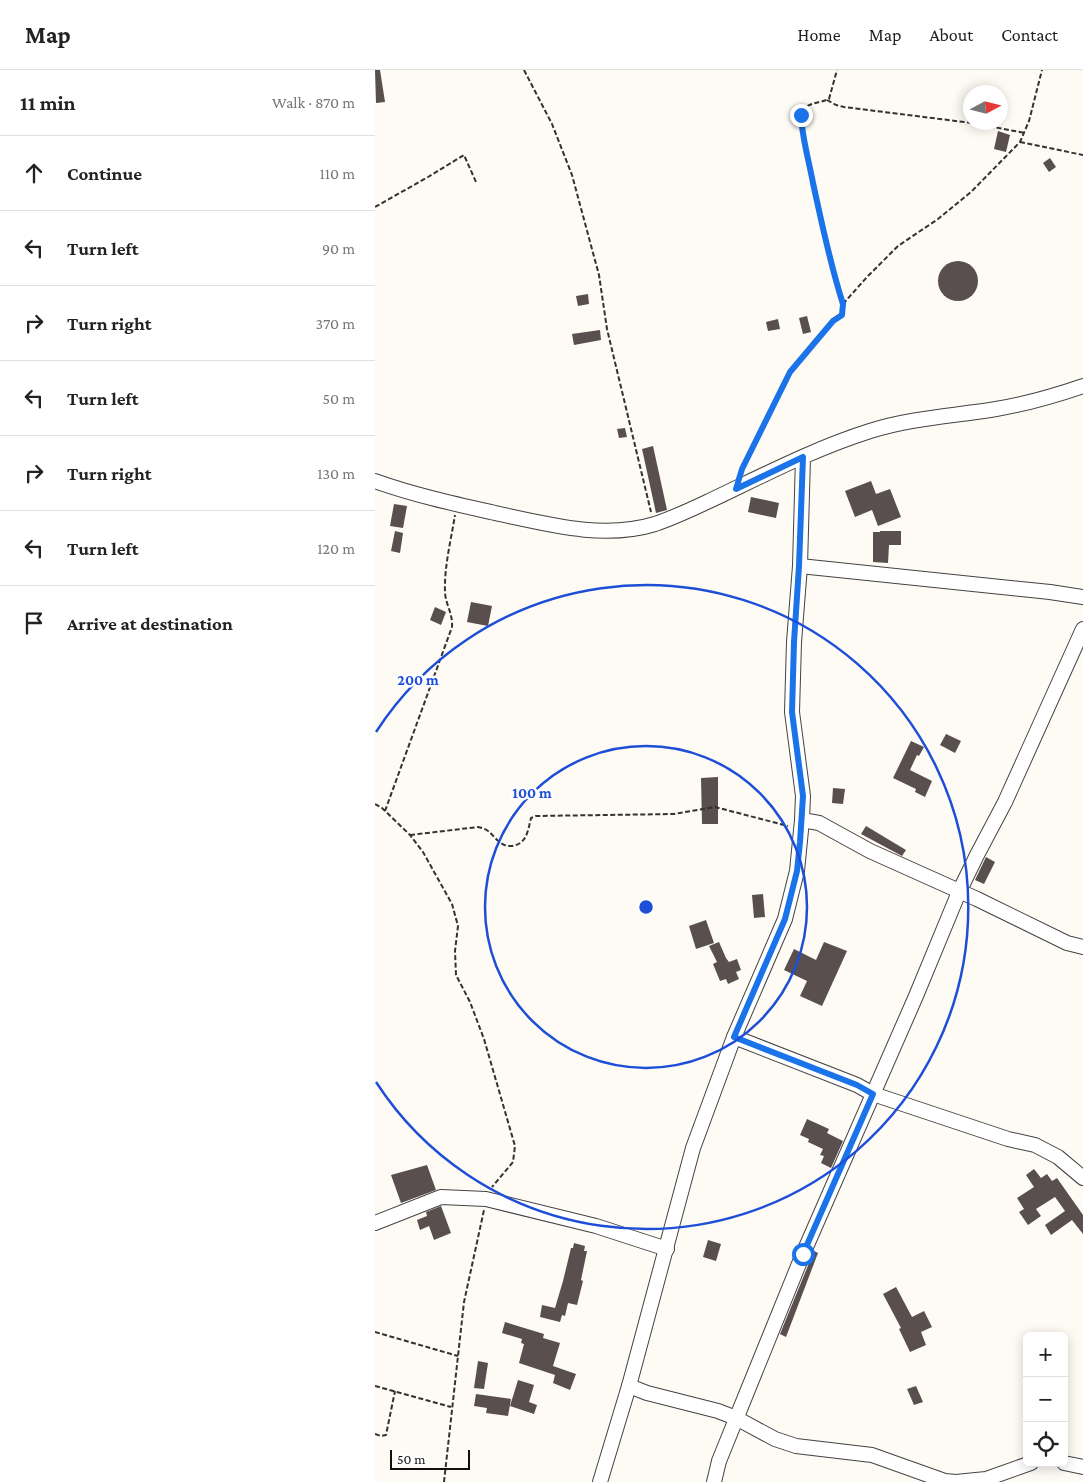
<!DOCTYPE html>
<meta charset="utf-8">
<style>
body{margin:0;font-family:"Crimson Pro",serif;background:#f6f6f6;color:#222}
.controls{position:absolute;right:15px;bottom:15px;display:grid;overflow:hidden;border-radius:8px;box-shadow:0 2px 12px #0003}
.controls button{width:45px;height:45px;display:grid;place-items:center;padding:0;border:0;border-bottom:1px solid #e0e0e0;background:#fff;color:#222;font:25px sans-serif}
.compass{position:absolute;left:588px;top:15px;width:45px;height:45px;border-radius:50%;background:#fff;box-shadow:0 2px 12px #0003;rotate:83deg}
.scale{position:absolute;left:15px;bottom:12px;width:80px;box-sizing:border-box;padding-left:5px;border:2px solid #101010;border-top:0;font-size:14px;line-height:18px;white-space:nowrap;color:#101010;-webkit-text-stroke:4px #fff;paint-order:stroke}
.stop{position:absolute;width:15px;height:15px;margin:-11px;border:4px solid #1a73e8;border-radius:50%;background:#fff}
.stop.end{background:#1a73e8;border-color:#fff;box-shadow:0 1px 5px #0008}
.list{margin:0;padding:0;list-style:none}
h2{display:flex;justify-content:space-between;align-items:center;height:65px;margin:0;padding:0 20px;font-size:21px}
h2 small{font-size:16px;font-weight:400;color:#767676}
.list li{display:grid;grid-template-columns:32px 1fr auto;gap:15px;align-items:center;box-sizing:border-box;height:75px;padding:0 20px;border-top:1px solid #e0e0e0}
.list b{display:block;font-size:19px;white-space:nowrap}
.list em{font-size:16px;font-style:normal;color:#767676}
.icon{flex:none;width:28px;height:28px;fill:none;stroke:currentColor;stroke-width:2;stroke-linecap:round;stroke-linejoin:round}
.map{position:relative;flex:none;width:708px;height:1412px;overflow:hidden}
header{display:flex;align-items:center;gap:30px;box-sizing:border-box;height:70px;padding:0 25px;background:#fff;border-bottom:1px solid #e0e0e0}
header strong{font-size:24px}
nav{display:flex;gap:28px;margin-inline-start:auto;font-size:18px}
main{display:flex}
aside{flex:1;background:#fff}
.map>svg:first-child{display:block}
</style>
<header>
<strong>Map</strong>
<nav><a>Home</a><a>Map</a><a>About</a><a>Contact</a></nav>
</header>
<main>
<aside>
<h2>11 min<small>Walk · 870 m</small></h2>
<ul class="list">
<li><svg class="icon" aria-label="ahead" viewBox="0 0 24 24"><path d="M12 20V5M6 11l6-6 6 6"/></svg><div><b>Continue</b></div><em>110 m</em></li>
<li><svg class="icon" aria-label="left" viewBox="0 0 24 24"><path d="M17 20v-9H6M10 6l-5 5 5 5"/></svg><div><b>Turn left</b></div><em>90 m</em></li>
<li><svg class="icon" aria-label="right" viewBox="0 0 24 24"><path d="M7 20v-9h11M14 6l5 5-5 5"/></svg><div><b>Turn right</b></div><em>370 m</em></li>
<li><svg class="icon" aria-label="left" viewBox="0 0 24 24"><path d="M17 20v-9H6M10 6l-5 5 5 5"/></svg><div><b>Turn left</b></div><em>50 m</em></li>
<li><svg class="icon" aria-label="right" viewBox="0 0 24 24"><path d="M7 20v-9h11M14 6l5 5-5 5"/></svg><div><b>Turn right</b></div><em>130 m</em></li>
<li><svg class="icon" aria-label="left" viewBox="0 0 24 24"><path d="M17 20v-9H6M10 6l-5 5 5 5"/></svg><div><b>Turn left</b></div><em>120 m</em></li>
<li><svg class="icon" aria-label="arrive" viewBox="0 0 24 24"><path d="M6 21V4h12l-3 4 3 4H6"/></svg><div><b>Arrive at destination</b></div></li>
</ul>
</aside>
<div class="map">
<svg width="708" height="1412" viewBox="0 0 708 1412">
<rect width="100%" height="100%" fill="#fefaf4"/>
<!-- building -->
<g fill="#584f4e">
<path d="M0,0H5L10,32L1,33Z"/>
<path d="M623,61L635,65L631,82L619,79Z"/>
<path d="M675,88L681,97L674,102L668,93Z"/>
<circle cx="583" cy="211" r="20"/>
<path d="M213,224L214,234L203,236L201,226Z"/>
<path d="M432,246L436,262L428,264L424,248Z"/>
<path d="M403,249L405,259L393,261L391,252Z"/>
<path d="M225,260L226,270L199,275L197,264Z"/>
<path d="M250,358L252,367L244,368L242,359Z"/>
<path d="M278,376L292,440L281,443L267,379Z"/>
<path d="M496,411L501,424L515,419L526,447L503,456L497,440L480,447L470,421Z"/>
<path d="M376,427L404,433L401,448L373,442Z"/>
<path d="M19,434L32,436L28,458L15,456Z"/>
<path d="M20,461L28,463L25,483L16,481Z"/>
<path d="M505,461H526V475H514L513,493L498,492V462H505Z"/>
<path d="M96,532L117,536L113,556L92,552Z"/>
<path d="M60,537L71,542L66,555L55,550Z"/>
<path d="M571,664L586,671L580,683L565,675Z"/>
<path d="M536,671L549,677L544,686L542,685L535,700L557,711L550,727L540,722L541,719L518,708Z"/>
<path d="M343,707V754H327L326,708Z"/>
<path d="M458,718L470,719L468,734L457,733Z"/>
<path d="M491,756L531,780L527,786L486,764Z"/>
<path d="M611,787L620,792L609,814L600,810Z"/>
<path d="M388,824L390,847L379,848L377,825Z"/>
<path d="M331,850L339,873L321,879L314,856Z"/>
<path d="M344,872L351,888L354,892L362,889L366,900L361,902L364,909L353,914L351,909L345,911L338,894L342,892L334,876Z"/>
<path d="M449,872L472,881L447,936L425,926L432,911L409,900L419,879L441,890Z"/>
<path d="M432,1049L454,1059L452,1063L468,1071L456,1098L446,1093L449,1086L445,1085L448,1079L433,1072L434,1069L425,1065Z"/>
<path d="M52,1095L61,1120L26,1133L16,1105Z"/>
<path d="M659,1099L666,1108L672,1104L677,1111L682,1108L708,1145V1164L697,1150L676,1165L670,1155L690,1141L680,1127L661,1139L666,1146L653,1155L644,1142L649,1139L642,1128L659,1117L651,1105Z"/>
<path d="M66,1136L76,1163L59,1170L54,1156L45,1160L42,1150L52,1146L51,1142Z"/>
<path d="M333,1170L346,1174L341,1191L328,1187Z"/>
<path d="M199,1173L210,1176L209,1181H212L206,1210L208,1211L202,1235L193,1233L190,1246L187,1245L185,1252L165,1247L167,1235L180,1238L188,1211L196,1178H198Z"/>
<path d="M439,1181L443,1183L411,1267L405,1264Z"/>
<path d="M521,1217L537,1247L549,1241L557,1257L546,1262L551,1275L535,1282L524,1259L526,1258L508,1224Z"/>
<path d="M130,1252L169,1264L168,1268L185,1273L178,1296L201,1304L195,1320L178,1313L180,1305L144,1293L149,1274L146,1273L147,1269L127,1263Z"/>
<path d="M103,1291L113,1293L109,1319L99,1318Z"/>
<path d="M143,1310L159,1315L154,1332L162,1335L159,1344L135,1336Z"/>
<path d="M541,1316L548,1332L539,1335L532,1319Z"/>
<path d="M101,1324L136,1329L133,1346L111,1343L112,1338L99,1336Z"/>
</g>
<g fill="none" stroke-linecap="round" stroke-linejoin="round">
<!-- minor casing -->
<g stroke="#434343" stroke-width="16">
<g id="minor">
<path d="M0,411C39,425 80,434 120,443C172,454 228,470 280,454C298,448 315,440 332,432C385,407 438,379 495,361C536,348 578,346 621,339C650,334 679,326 708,316"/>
<path d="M425,496L675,522L708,527"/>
<path d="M427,750L444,753L495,781L602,829L692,873L708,877"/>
<path d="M359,967L482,1015L498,1024L633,1069L660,1075L683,1087L708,1108"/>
<path d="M0,1153L66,1127L111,1129L221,1156L292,1179"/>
<path d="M254,1316L272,1323L343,1341L361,1348L400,1369L421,1376L497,1385L570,1411L581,1412L611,1409L656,1393"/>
<path d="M689,1393L708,1397"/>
<path d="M225,1412L254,1316L318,1078L359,967L410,849L422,801L427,750L428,726L417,642L419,572L425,496L428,387"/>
<path d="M339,1412L344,1391L428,1184L541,926L584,822L602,785L630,732L708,559"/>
</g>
</g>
<!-- path -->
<g stroke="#323232" stroke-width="2" stroke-dasharray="5 2.5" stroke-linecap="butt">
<path d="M149,0L177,54L197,105L224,205L232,259L276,442"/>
<path d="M452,30L461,35L469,37L597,53L650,63"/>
<path d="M645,72L708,85"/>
<path d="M0,137L53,107L89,85L101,112"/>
<path d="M468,234L492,207L523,176L563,149L596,122L645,72L654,51L667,0"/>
<path d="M366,402L415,302L458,251L467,245L468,234L456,197L426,56C425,31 436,36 454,29L462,0"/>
<path d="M0,734L7,738L35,765L48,782L77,834L83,856L80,881L81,905L95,932L109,969L140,1076L138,1092L117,1117"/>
<path d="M10,741L77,557C78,544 71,535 70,523C69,497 76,470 80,445"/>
<path d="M35,765L103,757C117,760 116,766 126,773C129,776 133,776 137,776C152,774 153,760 156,748L161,746L299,744L340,737L413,756"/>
<path d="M0,1262L83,1286"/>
<path d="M0,1316L76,1337"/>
<path d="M0,1364L6,1366L11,1365L20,1321"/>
<path d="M69,1412L89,1232L109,1140"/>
</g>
<!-- minor -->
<use href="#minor" stroke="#fff" stroke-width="14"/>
</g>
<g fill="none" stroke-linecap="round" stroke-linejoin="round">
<!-- route -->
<path stroke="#1a73e8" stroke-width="6" d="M426,45C427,68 434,91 438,113C447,154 455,194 468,234L467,245L458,251L415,302L367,399L361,419L428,387L424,496L419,572L417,642L428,726L425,772L422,801L410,849L359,967L482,1015L498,1024L428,1184"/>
</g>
<!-- distance rings -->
<g fill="none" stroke="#1d4ed8" stroke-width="2.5">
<circle cx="271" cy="837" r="161"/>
<path d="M1 662A322 322 0 1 1 1 1012"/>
</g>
<circle cx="271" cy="837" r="8" fill="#1d4ed8" stroke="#fff" stroke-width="2.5"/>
<g font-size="15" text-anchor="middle" font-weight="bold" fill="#1d4ed8" stroke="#fff" stroke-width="5" stroke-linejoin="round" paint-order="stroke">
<text x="43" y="615">200 m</text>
<text x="157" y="728">100 m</text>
</g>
</svg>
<div class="controls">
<button>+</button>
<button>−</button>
<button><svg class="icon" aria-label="locate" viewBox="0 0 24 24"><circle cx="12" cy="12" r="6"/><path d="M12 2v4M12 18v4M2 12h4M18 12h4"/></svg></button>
</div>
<svg class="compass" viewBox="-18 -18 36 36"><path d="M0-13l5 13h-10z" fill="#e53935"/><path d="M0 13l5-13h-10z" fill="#767676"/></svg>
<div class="scale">50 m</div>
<div class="stop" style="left:428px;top:1184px"></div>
<div class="stop end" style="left:426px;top:45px"></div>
</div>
</main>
